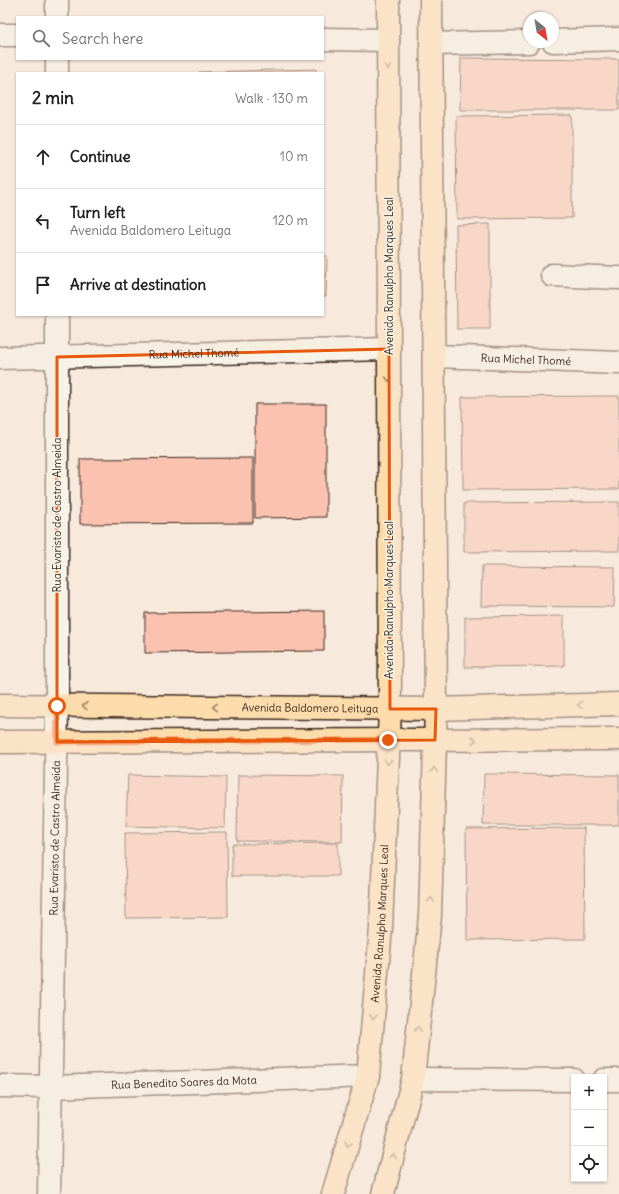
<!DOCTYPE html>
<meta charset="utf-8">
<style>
body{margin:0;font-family:Delius,sans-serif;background:#f2f2f2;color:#202124}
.controls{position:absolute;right:12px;bottom:12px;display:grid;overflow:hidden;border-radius:0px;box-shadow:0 1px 3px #0004}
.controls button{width:36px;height:36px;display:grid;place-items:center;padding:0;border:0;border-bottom:1px solid #e0e0e0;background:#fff;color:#202124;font:20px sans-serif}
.compass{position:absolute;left:523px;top:12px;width:36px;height:36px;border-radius:50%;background:#fff;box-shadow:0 1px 3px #0004;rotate:149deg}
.stop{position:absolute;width:12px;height:12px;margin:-9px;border:3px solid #ea580c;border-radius:50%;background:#fff}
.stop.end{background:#ea580c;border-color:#fff;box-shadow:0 1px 4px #0008}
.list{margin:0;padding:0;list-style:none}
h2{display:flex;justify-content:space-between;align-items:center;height:52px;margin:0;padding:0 16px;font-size:17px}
h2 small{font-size:13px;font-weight:400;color:#757577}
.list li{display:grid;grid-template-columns:26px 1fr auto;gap:12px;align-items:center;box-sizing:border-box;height:64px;padding:0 16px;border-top:1px solid #e0e0e0}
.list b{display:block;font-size:15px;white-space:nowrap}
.list p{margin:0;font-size:13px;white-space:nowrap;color:#757577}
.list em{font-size:13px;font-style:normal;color:#757577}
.icon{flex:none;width:22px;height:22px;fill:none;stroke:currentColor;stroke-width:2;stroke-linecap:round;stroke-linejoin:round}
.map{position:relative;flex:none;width:619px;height:1194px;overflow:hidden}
.search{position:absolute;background:#fff;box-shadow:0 1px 3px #0004;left:16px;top:16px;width:308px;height:44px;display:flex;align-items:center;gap:10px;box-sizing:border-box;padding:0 14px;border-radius:0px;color:#757577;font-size:15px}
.panel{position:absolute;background:#fff;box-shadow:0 1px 3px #0004;left:16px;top:72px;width:308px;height:244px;border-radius:0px}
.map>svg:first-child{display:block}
</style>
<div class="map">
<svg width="619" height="1194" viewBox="0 0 619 1194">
<rect width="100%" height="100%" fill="#f8e9dd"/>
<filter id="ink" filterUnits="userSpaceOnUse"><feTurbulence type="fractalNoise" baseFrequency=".025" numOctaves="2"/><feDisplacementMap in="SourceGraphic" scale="8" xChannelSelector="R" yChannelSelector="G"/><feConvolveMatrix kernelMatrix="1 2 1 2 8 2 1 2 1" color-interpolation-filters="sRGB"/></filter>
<g filter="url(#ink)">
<!-- building -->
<g fill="#fbc2b0" stroke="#3b2a1e">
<path d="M461,58L619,59V110H460Z"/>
<path d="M316,69V73H199V72Z"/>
<path d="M572,115V218L457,219L456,116Z"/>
<path d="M490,224V329H457L456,225Z"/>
<path d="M323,256H327L326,296H323Z"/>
<path d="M619,396V489L463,490L462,397Z"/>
<path d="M255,404H326V517L255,518Z"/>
<path d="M253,458V523L80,524V459Z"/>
<path d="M619,502V551L464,552V503Z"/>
<path d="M482,566L615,567L614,607L481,606Z"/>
<path d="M324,611V651L145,653V613Z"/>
<path d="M564,616V666L465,667V617Z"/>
<path d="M484,774L619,775V825H483Z"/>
<path d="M128,775L226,777L225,828L126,826Z"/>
<path d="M238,775L343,776L342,842L237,841Z"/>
<path d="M584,828L585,939L467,940L466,829Z"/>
<path d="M227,832L228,917L126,918L125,833Z"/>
<path d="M338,843V876H232V844Z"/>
</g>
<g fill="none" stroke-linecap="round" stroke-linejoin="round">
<!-- minor casing -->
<g stroke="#3b2a1e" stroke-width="25">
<g id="minor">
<path d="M57,0V17"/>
<path d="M0,35H17"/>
<path d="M323,39L388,40"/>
<path d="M553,41L619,39"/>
<path d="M431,44L529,42"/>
<path d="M57,59V73"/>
<path d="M552,275L619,278"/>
<path id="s1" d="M434,356L619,363"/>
<path id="s2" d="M0,358L389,349"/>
<path d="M413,1079L574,1080"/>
<path d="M604,1080H619"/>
<path id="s3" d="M0,1086L51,1087L368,1076"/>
<path id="s4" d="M49,1194L57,706V315"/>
</g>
</g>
<!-- major casing -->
<g stroke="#3b2a1e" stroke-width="25">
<g id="major">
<path id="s5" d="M0,705L436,709L619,704"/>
<path d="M0,742L619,739"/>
</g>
</g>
<!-- highway casing -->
<g stroke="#3b2a1e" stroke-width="25">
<g id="highway">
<path id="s6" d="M333,1194L368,1076L381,928L390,709L388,0"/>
<path d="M383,1194L413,1079L430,916L436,709L431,0"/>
</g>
</g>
<!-- minor -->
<use href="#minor" stroke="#f7f3e8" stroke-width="22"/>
<!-- major -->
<use href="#major" stroke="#fddcac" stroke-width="22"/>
<!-- highway -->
<use href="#highway" stroke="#fddcac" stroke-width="22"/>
</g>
<!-- one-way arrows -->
<defs><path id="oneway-chevron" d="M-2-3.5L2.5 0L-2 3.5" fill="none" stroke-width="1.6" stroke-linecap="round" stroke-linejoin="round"/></defs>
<g stroke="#9c8365">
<use href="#oneway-chevron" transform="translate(388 67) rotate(90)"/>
<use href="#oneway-chevron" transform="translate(389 379) rotate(90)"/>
<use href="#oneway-chevron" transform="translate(580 705) rotate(178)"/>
<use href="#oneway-chevron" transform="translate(85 706) rotate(-179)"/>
<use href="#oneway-chevron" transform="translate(215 707) rotate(-179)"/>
<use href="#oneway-chevron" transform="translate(474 740)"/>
<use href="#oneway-chevron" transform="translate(388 762) rotate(92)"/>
<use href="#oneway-chevron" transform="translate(434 770) rotate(-88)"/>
<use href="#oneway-chevron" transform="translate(431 900) rotate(-88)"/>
<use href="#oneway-chevron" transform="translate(373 1017) rotate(95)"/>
<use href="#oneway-chevron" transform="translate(418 1029) rotate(-84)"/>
<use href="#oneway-chevron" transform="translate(348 1144) rotate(106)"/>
<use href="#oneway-chevron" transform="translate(393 1156) rotate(-76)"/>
</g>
</g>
<g fill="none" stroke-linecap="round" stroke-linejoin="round" filter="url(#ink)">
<!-- route -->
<path stroke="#ea580c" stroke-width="5" d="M57,706V742L388,740"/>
</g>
<!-- marked area -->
<path d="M0 0H619V1194H0ZM389,349L390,709H436L435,740L57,742V357Z" fill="#f8e9dd" fill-opacity=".55" fill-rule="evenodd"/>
<path fill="none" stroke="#e8590c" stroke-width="3" stroke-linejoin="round" d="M389,349L390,709H436L435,740L57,742V357Z"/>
<g text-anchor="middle" stroke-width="3" stroke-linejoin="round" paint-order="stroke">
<!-- street labels -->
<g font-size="11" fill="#3b2a1e" stroke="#f7f3e8">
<text transform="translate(389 276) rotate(-90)" y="4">Avenida Ranulpho Marques Leal</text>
<text dy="4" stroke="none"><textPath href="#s2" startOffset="194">Rua Michel Thomé</textPath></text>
<text dy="4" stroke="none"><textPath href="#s1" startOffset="92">Rua Michel Thomé</textPath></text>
<text transform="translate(57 515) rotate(-90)" y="4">Rua Evaristo de Castro Almeida</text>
<text transform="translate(389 600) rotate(-90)" y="4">Avenida Ranulpho Marques Leal</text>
<text dy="4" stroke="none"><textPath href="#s5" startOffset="310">Avenida Baldomero Leituga</textPath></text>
<text dy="4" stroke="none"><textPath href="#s4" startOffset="356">Rua Evaristo de Castro Almeida</textPath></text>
<text dy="4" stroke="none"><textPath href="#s6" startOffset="276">Avenida Ranulpho Marques Leal</textPath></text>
<text dy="4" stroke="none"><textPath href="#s3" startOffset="184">Rua Benedito Soares da Mota</textPath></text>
</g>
</g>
</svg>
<div class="controls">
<button>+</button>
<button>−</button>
<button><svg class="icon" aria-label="locate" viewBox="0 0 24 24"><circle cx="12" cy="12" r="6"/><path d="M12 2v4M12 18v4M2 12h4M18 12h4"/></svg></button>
</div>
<svg class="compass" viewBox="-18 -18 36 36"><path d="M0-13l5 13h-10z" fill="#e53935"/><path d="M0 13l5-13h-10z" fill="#757577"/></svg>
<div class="stop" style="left:57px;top:706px"></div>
<div class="stop end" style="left:388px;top:740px"></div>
<div class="search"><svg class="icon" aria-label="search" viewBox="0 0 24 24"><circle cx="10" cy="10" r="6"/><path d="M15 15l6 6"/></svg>Search here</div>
<section class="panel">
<h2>2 min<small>Walk · 130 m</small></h2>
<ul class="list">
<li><svg class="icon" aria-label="ahead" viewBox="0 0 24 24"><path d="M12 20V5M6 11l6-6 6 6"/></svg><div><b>Continue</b></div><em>10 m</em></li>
<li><svg class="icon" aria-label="left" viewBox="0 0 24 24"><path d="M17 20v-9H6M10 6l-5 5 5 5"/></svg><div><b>Turn left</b><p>Avenida Baldomero Leituga</p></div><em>120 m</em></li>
<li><svg class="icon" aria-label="arrive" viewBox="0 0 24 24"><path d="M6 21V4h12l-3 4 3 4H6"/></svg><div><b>Arrive at destination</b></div></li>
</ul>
</section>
</div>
